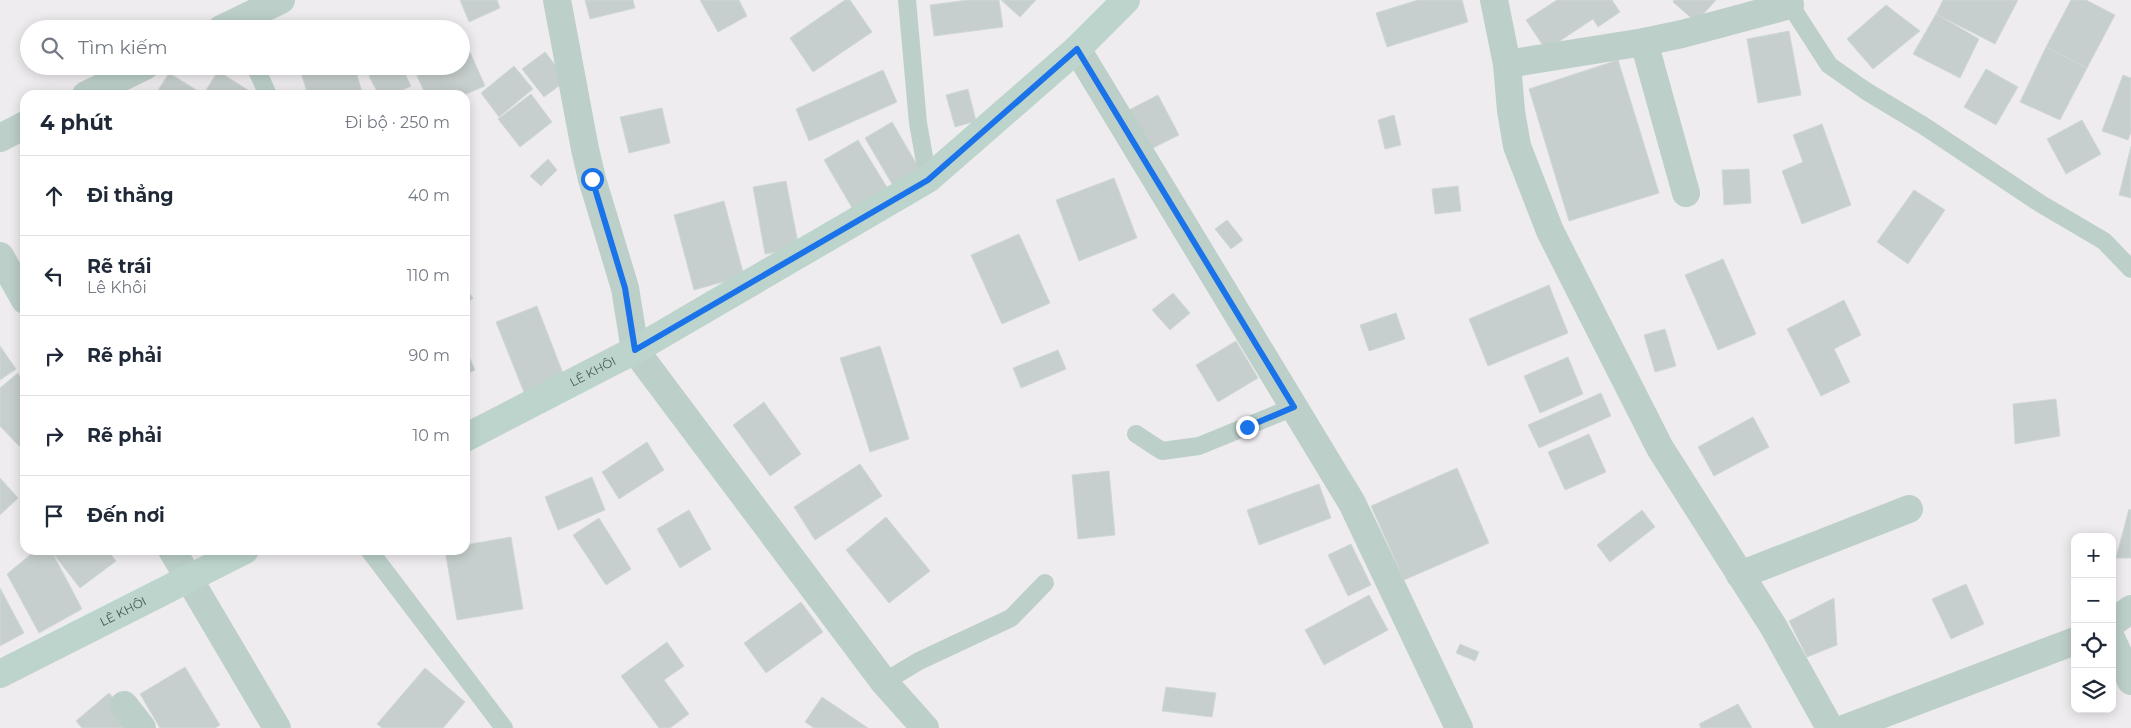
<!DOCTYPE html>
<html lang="vi">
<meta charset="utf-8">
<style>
body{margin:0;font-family:Montserrat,sans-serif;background:#f2f2f3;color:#1f2937}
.controls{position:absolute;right:15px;bottom:15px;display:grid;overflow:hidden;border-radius:10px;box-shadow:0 2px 12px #0003}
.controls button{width:45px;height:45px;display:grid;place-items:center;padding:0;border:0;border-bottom:1px solid #e0e1e3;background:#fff;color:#1f2937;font:25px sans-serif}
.stop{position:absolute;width:15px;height:15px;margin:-11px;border:4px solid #1a73e8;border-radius:50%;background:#fff}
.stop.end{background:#1a73e8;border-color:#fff;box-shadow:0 1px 5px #0008}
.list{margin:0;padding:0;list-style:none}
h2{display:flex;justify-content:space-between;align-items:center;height:65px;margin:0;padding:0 20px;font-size:21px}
h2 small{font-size:16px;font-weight:400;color:#747a83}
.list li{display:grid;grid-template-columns:32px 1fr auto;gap:15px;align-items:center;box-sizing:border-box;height:80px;padding:0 20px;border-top:1px solid #e0e1e3}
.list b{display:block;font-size:19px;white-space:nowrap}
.list p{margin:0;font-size:16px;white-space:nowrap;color:#747a83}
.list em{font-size:16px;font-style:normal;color:#747a83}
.icon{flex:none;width:28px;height:28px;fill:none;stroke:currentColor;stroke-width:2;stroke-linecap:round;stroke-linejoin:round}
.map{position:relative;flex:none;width:2131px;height:728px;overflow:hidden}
.search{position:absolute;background:#fff;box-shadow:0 2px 12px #0003;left:20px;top:20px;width:450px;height:55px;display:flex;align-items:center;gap:12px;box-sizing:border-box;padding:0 18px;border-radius:28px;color:#747a83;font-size:19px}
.panel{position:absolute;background:#fff;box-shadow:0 2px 12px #0003;left:20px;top:90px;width:450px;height:465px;border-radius:15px}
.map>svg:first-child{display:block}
</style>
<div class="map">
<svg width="2131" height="728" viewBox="0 0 2131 728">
<rect width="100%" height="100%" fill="#efecef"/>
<!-- building -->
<g fill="#c6cfcd" stroke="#d0d8d7">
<path d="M460,0H497L500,8L469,22Z"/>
<path d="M585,0H633L635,8L590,19Z"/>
<path d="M700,0H739L747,16L718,32Z"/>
<path d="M845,0H850L872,32L813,72L790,38Z"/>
<path d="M968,0H999L1003,27L934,36L930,5Z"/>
<path d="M1001,0H1036L1020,17Z"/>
<path d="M1418,0H1462L1468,22L1387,47L1376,13Z"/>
<path d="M1557,0H1612L1620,12L1598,27L1593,19L1546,50L1526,20Z"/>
<path d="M1674,0H1716L1696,22L1673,2Z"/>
<path d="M1943,0H2018L1995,44L1936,14Z"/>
<path d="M2071,0H2086L2115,15L2087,68L2046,47Z"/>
<path d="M1886,5L1920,31L1873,69L1847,39Z"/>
<path d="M1936,14L1979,39L1960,78L1913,54Z"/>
<path d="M1789,31L1801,95L1758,103L1747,39Z"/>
<path d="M2046,47L2087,68L2060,120L2020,102Z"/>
<path d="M470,52L485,86L464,95H426L417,76L438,66H461V56Z"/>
<path d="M545,52L567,80L544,97L522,69Z"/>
<path d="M1618,60L1659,193L1569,221L1529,89Z"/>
<path d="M299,66H368L369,72L357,75L363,95H324L323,92L308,95Z"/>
<path d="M387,66H401L411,86L393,95H379L369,76Z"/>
<path d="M514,66L533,89L499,117L481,93Z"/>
<path d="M1986,69L2018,87L1996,125L1964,107Z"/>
<path d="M883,70L897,102L809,141L796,109Z"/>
<path d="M218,71L251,92L249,95H203Z"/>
<path d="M169,73L198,91L195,95H155Z"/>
<path d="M2123,75L2131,78V132L2128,140L2102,131Z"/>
<path d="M968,89L976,121L955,127L946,95Z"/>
<path d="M531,94L552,122L520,147L498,119Z"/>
<path d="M1158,95L1179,135L1149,150L1129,110Z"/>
<path d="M662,108L670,143L629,153L620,117Z"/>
<path d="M1394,115L1401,145L1385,149L1378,120Z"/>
<path d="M2082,120L2101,154L2066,174L2047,139Z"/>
<path d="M892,122L926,180L899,196L865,138Z"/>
<path d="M1822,124L1851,205L1802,224L1782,171L1803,162L1793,135Z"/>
<path d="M858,140L896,202L861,223L824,160Z"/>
<path d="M2131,146V198L2119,195Z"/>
<path d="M548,159L557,170L541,186L530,176Z"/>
<path d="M1749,169L1751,203L1724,205L1722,170Z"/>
<path d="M1114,178L1137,238L1079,261L1056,200Z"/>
<path d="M786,181L799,248L765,254L753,187Z"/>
<path d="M1458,186L1461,211L1435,214L1432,189Z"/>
<path d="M1914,190L1945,210L1908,264L1877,242Z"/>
<path d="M724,201L744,276L694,290L674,215Z"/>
<path d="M1227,220L1243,240L1231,249L1215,229Z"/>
<path d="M1019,234L1050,303L1002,324L971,255Z"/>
<path d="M1723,259L1756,334L1718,350L1685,275Z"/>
<path d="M1549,285L1568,333L1488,366L1469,319Z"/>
<path d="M465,288L473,298L465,305Z"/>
<path d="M1173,293L1190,313L1170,330L1152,310Z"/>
<path d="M1844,300L1861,335L1834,349L1850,382L1821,396L1787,329Z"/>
<path d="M537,306L569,389L529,405L496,322Z"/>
<path d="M1396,313L1405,339L1369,351L1360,325Z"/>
<path d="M1665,329L1676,366L1655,372L1644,335Z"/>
<path d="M1236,341L1258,378L1218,402L1196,365Z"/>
<path d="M0,346L16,369L0,380Z"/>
<path d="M880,346L909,439L870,452L840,358Z"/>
<path d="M465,347L475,370L465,375Z"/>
<path d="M1058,350L1066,369L1021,388L1013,368Z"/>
<path d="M1568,357L1583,394L1540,413L1524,376Z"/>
<path d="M18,373L25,389V441L19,446L0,426V388Z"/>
<path d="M1601,393L1611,416L1539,448L1528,425Z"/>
<path d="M2056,399L2060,436L2015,444L2013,404Z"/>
<path d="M764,402L801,454L770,476L733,425Z"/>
<path d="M1753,417L1769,447L1714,476L1698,447Z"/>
<path d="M1589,434L1606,472L1565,490L1548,452Z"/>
<path d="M647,442L664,470L619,499L602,472Z"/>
<path d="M860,464L882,496L815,540L794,507Z"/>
<path d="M1457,468L1489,543L1404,580L1371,506Z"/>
<path d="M1109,471L1115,535L1078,539L1072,475Z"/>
<path d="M592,477L605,510L558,530L545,497Z"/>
<path d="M0,478L18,498L0,515Z"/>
<path d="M1319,484L1331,518L1259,545L1247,510Z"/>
<path d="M2129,509L2131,510V558H2116Z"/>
<path d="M689,510L711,549L680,568L657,529Z"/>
<path d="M1642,510L1655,527L1610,562L1597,545Z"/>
<path d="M886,517L930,571L889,603L846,550Z"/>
<path d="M599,518L631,569L606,585L573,535Z"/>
<path d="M511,537L523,609L457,620L445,550H465V545Z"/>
<path d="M1351,544L1371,585L1348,596L1328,555Z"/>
<path d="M36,550H50L52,552L82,609L39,633L7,574Z"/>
<path d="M54,550H107L116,561L80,588L52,552Z"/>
<path d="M1966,584L1984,624L1951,639L1932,599Z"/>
<path d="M0,588L24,633L0,646Z"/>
<path d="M1369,595L1388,630L1324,665L1305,630Z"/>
<path d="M1834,598L1837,645L1807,657L1789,621Z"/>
<path d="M801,602L823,632L766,673L744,643Z"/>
<path d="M667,642L684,666L664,680L689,714L670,728H659L621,676Z"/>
<path d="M1460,644L1479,652L1475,661L1456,653Z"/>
<path d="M185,667L220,725L215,728H160L140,694Z"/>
<path d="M425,668L465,702L443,728H382L377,724Z"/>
<path d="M1166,687L1216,693L1212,717L1162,711Z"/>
<path d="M109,693L139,728H82L76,721Z"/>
<path d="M822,697L868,728H814L805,722Z"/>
<path d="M1738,704L1752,728H1701L1699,724Z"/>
</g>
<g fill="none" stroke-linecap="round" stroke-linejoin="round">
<!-- lane -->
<g stroke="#bccfc9" stroke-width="18">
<path d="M907,0L918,123L928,179"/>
<path d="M1787,0L1829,65L1866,91L1924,126L2041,204L2104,241L2131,269"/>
<path d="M255,66L268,95"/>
<path d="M1136,434L1162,451L1199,446L1294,407"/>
<path d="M369,550L504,728"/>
<path d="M884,682L919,661L1011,618L1045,583"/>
</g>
<!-- street -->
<g stroke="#bccfc9" stroke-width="28">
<path d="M557,0L585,149L592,179L625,288L635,350L884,682L925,728"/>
<path d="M1494,0L1507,64L1511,111L1517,146L1550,231L1660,448L1773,626L1830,728"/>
<path d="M221,29L281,0"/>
<path d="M1644,42L1686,193"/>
<path d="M1077,49L1352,503L1459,728"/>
<path d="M1507,64L1644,42L1682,34L1790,5"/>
<path d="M86,95L145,66"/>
<path d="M0,138L25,125"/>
<path d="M0,256L25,300"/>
<path d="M172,550L277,728"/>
<path d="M1740,575L1909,509"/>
<path d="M2112,623L2131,609"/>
<path d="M2112,640L2131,681"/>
<path d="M124,705L142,728"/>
<path d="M1846,728L2075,641"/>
</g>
<!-- secondary -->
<g stroke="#bcd4cc" stroke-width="28">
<path id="s1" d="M465,438L635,350L928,179L1077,49L1126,0"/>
<path id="s2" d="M0,674L245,550"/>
</g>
</g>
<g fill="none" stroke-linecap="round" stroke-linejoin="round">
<!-- route -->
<path stroke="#1a73e8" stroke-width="6" d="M592,179L625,288L635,350L928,180L1077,49L1294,407L1247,427"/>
</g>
<g text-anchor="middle" stroke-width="4.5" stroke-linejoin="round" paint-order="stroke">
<!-- street labels -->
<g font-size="12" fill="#445a52" stroke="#fff">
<text dy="4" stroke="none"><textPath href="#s1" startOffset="144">LÊ KHÔI</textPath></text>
<text dy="4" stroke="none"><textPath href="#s2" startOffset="138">LÊ KHÔI</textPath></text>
</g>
</g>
</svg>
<div class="controls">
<button>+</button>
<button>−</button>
<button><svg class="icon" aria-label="locate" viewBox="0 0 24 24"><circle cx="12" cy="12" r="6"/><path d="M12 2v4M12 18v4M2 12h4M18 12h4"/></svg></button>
<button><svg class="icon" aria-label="layers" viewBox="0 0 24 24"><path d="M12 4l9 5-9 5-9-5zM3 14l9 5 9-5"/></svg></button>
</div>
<div class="stop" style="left:592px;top:179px"></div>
<div class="stop end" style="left:1247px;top:427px"></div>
<div class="search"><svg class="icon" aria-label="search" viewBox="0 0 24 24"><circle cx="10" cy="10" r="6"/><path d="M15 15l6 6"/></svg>Tìm kiếm</div>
<section class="panel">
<h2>4 phút<small>Đi bộ · 250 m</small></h2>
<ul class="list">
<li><svg class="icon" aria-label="ahead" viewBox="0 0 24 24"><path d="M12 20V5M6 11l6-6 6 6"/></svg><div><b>Đi thẳng</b></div><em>40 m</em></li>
<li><svg class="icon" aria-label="left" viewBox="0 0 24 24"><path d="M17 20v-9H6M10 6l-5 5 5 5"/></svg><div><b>Rẽ trái</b><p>Lê Khôi</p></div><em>110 m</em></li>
<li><svg class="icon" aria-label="right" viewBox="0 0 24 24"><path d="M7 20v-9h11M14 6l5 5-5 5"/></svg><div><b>Rẽ phải</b></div><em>90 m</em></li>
<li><svg class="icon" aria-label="right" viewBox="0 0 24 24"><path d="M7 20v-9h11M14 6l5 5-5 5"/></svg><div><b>Rẽ phải</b></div><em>10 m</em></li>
<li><svg class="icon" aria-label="arrive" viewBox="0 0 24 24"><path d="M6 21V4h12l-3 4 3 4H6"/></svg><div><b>Đến nơi</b></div></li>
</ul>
</section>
</div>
